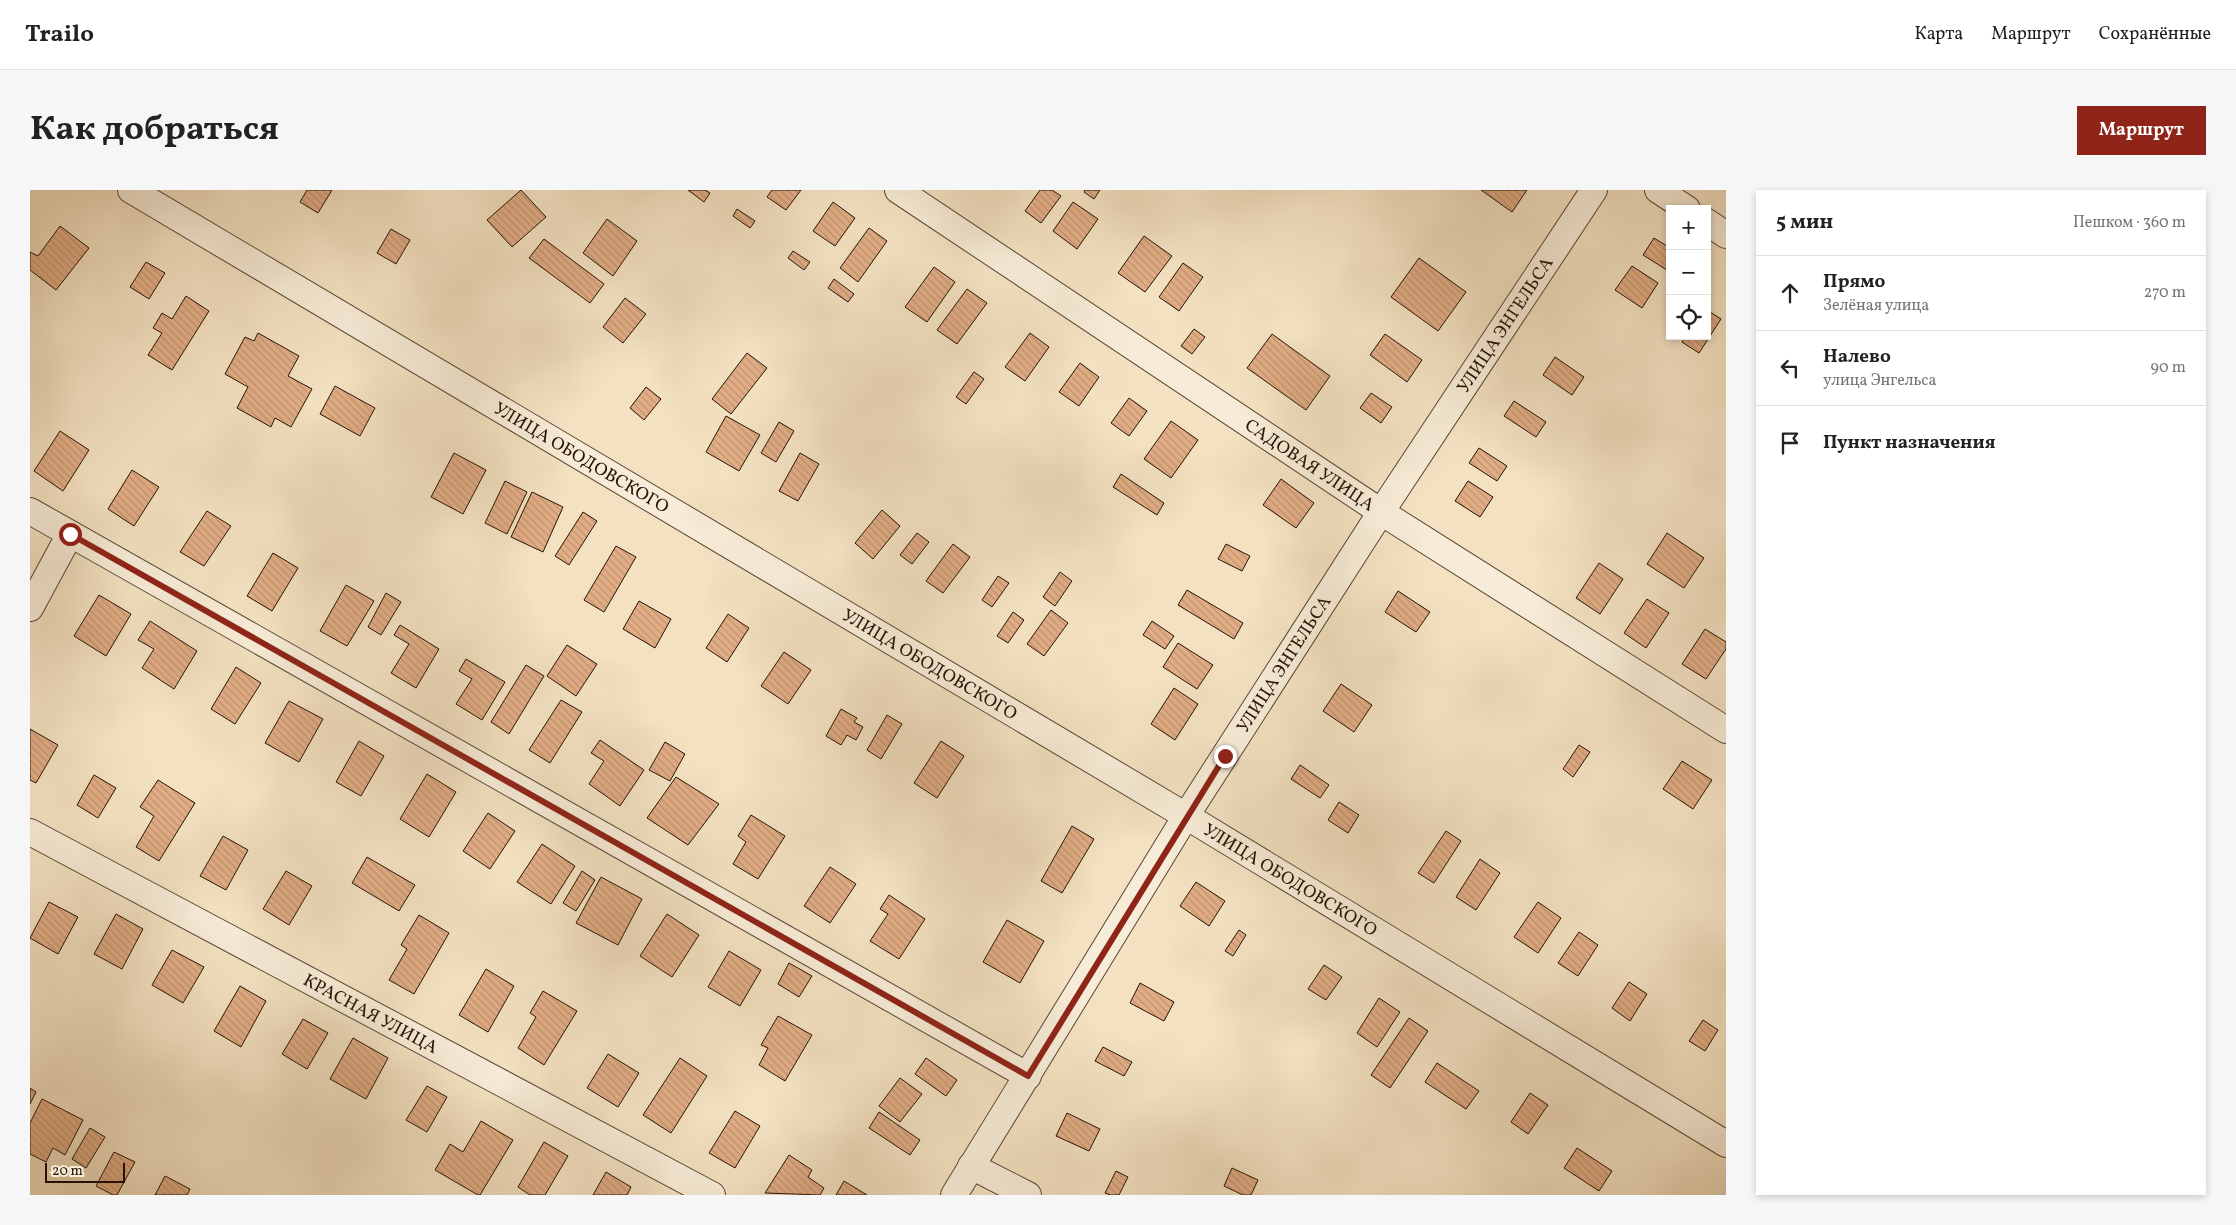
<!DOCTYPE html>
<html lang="ru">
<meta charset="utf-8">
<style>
body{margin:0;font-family:Vollkorn,serif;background:#f6f6f6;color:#222}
.controls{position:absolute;right:15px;top:15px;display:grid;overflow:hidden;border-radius:0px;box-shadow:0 2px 8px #0003}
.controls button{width:45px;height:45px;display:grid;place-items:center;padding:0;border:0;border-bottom:1px solid #e0e0e0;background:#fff;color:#222;font:25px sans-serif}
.scale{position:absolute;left:15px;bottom:12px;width:80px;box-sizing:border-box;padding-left:5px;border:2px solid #271204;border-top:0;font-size:14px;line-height:18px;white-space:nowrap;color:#271204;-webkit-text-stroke:4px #f7ecd7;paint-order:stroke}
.stop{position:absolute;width:15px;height:15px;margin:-11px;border:4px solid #8f2418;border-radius:50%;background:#fff}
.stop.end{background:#8f2418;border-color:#fff;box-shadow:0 1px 5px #0008}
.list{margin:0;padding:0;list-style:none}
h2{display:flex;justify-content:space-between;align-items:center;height:65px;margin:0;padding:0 20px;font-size:21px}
h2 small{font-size:16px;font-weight:400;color:#767676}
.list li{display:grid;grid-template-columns:32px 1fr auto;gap:15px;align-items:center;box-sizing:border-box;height:75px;padding:0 20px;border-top:1px solid #e0e0e0}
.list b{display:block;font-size:19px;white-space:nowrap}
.list p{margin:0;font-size:16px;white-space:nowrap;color:#767676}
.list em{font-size:16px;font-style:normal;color:#767676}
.icon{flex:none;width:28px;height:28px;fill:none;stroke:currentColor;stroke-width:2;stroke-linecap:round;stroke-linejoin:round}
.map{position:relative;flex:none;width:1696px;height:1005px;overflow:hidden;border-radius:0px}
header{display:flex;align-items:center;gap:30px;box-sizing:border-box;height:70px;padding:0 25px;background:#fff;border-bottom:1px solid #e0e0e0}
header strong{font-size:24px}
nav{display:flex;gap:28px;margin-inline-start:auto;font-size:18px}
.intro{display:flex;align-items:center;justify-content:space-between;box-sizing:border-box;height:120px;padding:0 30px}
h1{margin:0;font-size:35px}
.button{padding:12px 22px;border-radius:0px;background:#8f2418;color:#fff;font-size:18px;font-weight:700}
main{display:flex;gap:30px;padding:0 30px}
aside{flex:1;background:#fff;border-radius:0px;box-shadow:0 2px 8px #0003}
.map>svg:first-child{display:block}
</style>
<header>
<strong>Trailo</strong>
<nav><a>Карта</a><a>Маршрут</a><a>Сохранённые</a></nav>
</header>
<div class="intro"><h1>Как добраться</h1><a class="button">Маршрут</a></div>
<main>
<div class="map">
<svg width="1696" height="1005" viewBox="0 0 1696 1005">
<defs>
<pattern id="building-back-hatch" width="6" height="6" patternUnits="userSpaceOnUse" patternTransform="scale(1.25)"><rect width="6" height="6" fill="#e1ad85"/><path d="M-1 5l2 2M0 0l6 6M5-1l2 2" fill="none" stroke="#c19471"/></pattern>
</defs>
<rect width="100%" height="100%" fill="#f3e1c1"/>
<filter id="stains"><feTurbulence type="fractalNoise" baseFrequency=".004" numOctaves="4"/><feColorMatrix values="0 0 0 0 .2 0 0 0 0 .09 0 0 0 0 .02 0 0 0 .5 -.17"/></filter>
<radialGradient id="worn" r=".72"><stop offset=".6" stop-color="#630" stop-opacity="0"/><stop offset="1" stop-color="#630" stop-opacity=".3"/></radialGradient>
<!-- building -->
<g fill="url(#building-back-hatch)" stroke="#271204">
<path d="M277,0H302L288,23L270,12Z"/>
<path d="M491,0L516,27L482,57L457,30Z"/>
<path d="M658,0H675L680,3L674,12Z"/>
<path d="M742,0H771L756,20L737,7Z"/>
<path d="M1010,0H1022L1031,6L1011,33L995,21Z"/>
<path d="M1055,0H1070L1064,9L1054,2Z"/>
<path d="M1451,0H1497L1482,22Z"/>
<path d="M803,12L825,28L805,56L783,41Z"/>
<path d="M1043,12L1068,29L1047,59L1023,41Z"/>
<path d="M707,19L725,31L720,38L703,26Z"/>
<path d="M577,29L607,51L583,86L553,63Z"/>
<path d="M30,36L59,58L26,100L0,80V62L8,66Z"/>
<path d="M839,38L857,51L828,92L810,78Z"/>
<path d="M361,39L380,50L366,74L347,63Z"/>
<path d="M1114,46L1142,66L1115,102L1088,83Z"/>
<path d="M1624,48L1640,58V82L1613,65Z"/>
<path d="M514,49L574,94L560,113L499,68Z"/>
<path d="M763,61L780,72L774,80L758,68Z"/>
<path d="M1389,68L1436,102L1408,141L1361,107Z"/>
<path d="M116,72L135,83L119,109L100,97Z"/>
<path d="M1153,73L1173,87L1149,121L1129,107Z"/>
<path d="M1602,76L1628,93L1612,118L1585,100Z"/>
<path d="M904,77L925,92L897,132L875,117Z"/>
<path d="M804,89L824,104L818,112L798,98Z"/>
<path d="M937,99L957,113L927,154L907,140Z"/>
<path d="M156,106L179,121L142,180L118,165L132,143L123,138L132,123L142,129Z"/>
<path d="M595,108L616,124L593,153L573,137Z"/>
<path d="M1677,120L1691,129L1669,163L1652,152L1656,146H1677Z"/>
<path d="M1164,139L1175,147L1162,164L1151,156Z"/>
<path d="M228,143L269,166L258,186L282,199L261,237L245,228L241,237L207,218L218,197L195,184L215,147L224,151Z"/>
<path d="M1000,143L1019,157L995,191L975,177Z"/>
<path d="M1242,144L1300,186L1276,220L1217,178Z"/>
<path d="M1355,144L1392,170L1377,192L1340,165Z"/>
<path d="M717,163L737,178L701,224L682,209Z"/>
<path d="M1525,167L1554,187L1542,205L1513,185Z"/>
<path d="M1050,173L1069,187L1049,216L1029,202Z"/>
<path d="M944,182L954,189L936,214L926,207Z"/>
<path d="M305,196L345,218L330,246L290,224Z"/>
<path d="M616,197L631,209L614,230L600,218Z"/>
<path d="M1341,203L1362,217L1351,233L1330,218Z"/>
<path d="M1099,208L1117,221L1099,246L1081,233Z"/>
<path d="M1484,211L1516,232L1506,247L1474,226Z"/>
<path d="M696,226L730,245L709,281L676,262Z"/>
<path d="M1141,231L1168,250L1141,288L1114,269Z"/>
<path d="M749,232L764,241L746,272L731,263Z"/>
<path d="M30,241L59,260L33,301L4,281Z"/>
<path d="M1449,258L1477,276L1467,291L1439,273Z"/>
<path d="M424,263L456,280L433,324L401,307Z"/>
<path d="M770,263L789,274L768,311L749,301Z"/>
<path d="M102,280L129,297L104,336L78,319Z"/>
<path d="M1091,284L1134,313L1127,325L1083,297Z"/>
<path d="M1251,289L1284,313L1266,338L1233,315Z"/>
<path d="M475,291L497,302L477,344L455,333Z"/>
<path d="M1438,291L1463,307L1450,327L1425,311Z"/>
<path d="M502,302L533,317L513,362L481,347Z"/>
<path d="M852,320L870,336L843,369L825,353Z"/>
<path d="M177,321L201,336L174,376L150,362Z"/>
<path d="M553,322L567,331L539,375L525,366Z"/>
<path d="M887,343L899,352L882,374L870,365Z"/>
<path d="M1637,343L1674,368L1654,398L1617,374Z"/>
<path d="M923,354L940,367L913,403L896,391Z"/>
<path d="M1196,354L1220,366L1212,381L1188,369Z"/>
<path d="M586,356L606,367L574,422L554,410Z"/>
<path d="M243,363L268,378L242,421L217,406Z"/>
<path d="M1569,373L1593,389L1570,424L1546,408Z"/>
<path d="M1030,382L1042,391L1025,416L1013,407Z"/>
<path d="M968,386L979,393L962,417L952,410Z"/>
<path d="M316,395L344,411L317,456L290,441Z"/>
<path d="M1157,400L1213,433L1204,449L1148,415Z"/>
<path d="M1368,401L1400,422L1386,442L1355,422Z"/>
<path d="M356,403L371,412L351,445L338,437Z"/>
<path d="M69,405L101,424L76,466L44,446Z"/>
<path d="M1617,409L1639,423L1616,458L1594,443Z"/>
<path d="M609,411L641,429L625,458L593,439Z"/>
<path d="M1021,420L1038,433L1014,466L997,454Z"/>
<path d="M983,422L994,430L978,453L967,446Z"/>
<path d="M698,424L719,438L697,472L676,458Z"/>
<path d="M120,431L167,461L144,499L112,478L124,459L108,450Z"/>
<path d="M1122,431L1144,446L1135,459L1113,445Z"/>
<path d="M370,435L409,459L386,498L361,483L379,454L364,445Z"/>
<path d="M1675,439L1696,452V459L1676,489L1652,474Z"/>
<path d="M1148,453L1183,475L1167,499L1133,477Z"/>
<path d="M537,455L567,474L546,506L517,486Z"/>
<path d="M754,462L781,480L758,514L731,496Z"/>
<path d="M436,469L475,492L452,530L426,514L442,489L429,481Z"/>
<path d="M496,475L514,486L479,544L461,532Z"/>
<path d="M206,477L231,493L205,534L181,519Z"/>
<path d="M1311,494L1342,515L1324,542L1293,521Z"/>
<path d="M1144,498L1168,514L1145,550L1121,534Z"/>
<path d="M531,510L552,522L520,573L499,560Z"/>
<path d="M259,511L293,529L269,572L235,553Z"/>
<path d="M811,519L827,528L824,532L833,537L826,550L817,545L811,555L796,546Z"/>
<path d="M857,525L872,534L851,569L837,560Z"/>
<path d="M0,539L28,555L6,593L0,590Z"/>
<path d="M570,550L614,580L590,616L559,594L574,571L561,563Z"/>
<path d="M329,551L354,566L331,606L306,592Z"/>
<path d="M911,551L934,566L907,608L884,593Z"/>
<path d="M635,552L655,564L640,591L619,580Z"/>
<path d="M1549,555L1560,562L1543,587L1533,579Z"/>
<path d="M1652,571L1682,590L1663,619L1633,599Z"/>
<path d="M1270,575L1299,595L1290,608L1261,589Z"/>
<path d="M397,584L426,602L399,647L370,629Z"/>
<path d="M64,585L86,598L68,628L47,615Z"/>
<path d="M646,587L689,614L658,655L617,628Z"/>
<path d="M128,590L165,613L129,671L106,657L124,626L110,617Z"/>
<path d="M1309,612L1329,625L1318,643L1298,630Z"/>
<path d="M458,623L485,641L460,679L433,661Z"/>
<path d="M721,625L755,646L728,689L703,674L716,652L708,646Z"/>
<path d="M1042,636L1064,649L1032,703L1011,691Z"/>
<path d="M1416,641L1431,651L1404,693L1388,683Z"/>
<path d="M193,646L218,660L196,700L170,686Z"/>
<path d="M512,654L545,676L521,714L487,692Z"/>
<path d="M337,667L385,695L369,721L322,693Z"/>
<path d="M1450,669L1470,683L1446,720L1426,707Z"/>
<path d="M800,677L826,694L800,733L774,716Z"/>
<path d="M256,681L282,696L259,735L233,719Z"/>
<path d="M552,681L565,690L546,721L533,713Z"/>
<path d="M571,687L612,709L588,755L546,733Z"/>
<path d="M1166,692L1195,711L1179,736L1150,716Z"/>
<path d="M859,705L895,729L869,769L840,751L858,724L850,719Z"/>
<path d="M19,712L48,727L28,764L0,748Z"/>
<path d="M1508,712L1531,728L1508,763L1484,747Z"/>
<path d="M86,724L113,739L92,779L64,764Z"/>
<path d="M637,724L669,745L642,787L610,766Z"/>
<path d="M389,725L419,743L384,804L359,790L377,759L371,755Z"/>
<path d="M977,730L1014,751L990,793L953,772Z"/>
<path d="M1209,740L1216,745L1203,766L1195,761Z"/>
<path d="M1549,742L1568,755L1548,786L1528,773Z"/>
<path d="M142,760L174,777L153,813L122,795Z"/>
<path d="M699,761L731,780L710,816L678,797Z"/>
<path d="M759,773L782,786L769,807L748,794Z"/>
<path d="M1294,775L1312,787L1296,810L1278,799Z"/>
<path d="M456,779L484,796L458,842L429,825Z"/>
<path d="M1599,792L1617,804L1600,831L1582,818Z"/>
<path d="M1110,793L1144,812L1134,831L1100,813Z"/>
<path d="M210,796L236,811L211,857L184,841Z"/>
<path d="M513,801L547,821L514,875L488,858L506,827L500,823Z"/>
<path d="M1349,808L1370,822L1347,857L1327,843Z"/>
<path d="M748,826L782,845L755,891L729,875L738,858L731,855Z"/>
<path d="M1379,828L1398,841L1360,898L1341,885Z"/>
<path d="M273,829L298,843L277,879L252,864Z"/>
<path d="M1673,830L1688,840L1675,861L1659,851Z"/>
<path d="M323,848L358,868L336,909L300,889Z"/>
<path d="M1073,857L1102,872L1094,886L1065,871Z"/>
<path d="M578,864L609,883L588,917L557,898Z"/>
<path d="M650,868L677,886L641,943L613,925Z"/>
<path d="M896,868L927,890L916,906L885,884Z"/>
<path d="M1407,873L1449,901L1436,919L1395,892Z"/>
<path d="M870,888L892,904L870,932L849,916Z"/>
<path d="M397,896L417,907L397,942L376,930Z"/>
<path d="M0,898L6,902L0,914Z"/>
<path d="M1500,903L1518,915L1498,944L1481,932Z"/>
<path d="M12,909L53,930L35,965L23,958L16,972L0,964V933Z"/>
<path d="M705,921L730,936L705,978L679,963Z"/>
<path d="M849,922L890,950L880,965L839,938Z"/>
<path d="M1037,923L1070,939L1059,961L1026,946Z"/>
<path d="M451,931L483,950L450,1005H448L405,980L420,954L433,962Z"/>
<path d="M60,938L75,947L56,978L42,969Z"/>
<path d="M514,952L538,966L515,1005H500L488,997Z"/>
<path d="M1547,958L1582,981L1569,1001L1534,978Z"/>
<path d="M84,962L105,972L87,1005H83L66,996Z"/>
<path d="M759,965L782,980L778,987L794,998L790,1005L735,1003Z"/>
<path d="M1202,978L1228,990L1221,1005H1213L1194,996Z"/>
<path d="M1086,981L1098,987L1089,1005H1080L1075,1003Z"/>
<path d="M576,982L601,997L597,1005H563Z"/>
<path d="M135,986L160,999L157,1005H125Z"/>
<path d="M814,991L837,1005H806Z"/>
</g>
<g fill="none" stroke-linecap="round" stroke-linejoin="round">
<!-- minor casing -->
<g stroke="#5a4633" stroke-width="28">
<g id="minor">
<path id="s1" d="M101,0L1156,626L1696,954"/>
<path id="s2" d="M868,0L1351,322L1696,540"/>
<path d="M1628,0L1657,19"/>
<path d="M1677,32L1696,45"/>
<path d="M0,321L998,886"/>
<path d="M0,418L40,344"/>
<path id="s3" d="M0,642L682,1005"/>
<path d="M941,976L998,1005"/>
<path id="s4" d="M924,1005L1156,626L1351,322L1564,0"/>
</g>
</g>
<!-- minor -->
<use href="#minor" stroke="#f7ecd7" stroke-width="26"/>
</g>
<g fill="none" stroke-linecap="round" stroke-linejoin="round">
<!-- route -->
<path stroke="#8f2418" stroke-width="6" d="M40,344L998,886L1195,566"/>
</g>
<g text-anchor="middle" stroke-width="4.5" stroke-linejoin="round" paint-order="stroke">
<!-- street labels -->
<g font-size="18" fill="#271204" stroke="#f7ecd7">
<text dy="6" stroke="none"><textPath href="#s4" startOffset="1030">УЛИЦА ЭНГЕЛЬСА</textPath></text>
<text dy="6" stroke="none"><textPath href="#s1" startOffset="524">УЛИЦА ОБОДОВСКОГО</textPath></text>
<text dy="6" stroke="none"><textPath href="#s2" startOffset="495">САДОВАЯ УЛИЦА</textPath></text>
<text dy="6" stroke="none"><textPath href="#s1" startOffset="929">УЛИЦА ОБОДОВСКОГО</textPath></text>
<text dy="6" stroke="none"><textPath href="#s4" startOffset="625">УЛИЦА ЭНГЕЛЬСА</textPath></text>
<text dy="6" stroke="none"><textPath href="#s1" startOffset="1349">УЛИЦА ОБОДОВСКОГО</textPath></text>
<text dy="6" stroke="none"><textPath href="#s3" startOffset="386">КРАСНАЯ УЛИЦА</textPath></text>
</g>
</g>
<rect width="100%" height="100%" filter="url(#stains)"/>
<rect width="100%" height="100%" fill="url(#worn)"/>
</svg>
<div class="controls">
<button>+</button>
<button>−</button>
<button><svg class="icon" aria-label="locate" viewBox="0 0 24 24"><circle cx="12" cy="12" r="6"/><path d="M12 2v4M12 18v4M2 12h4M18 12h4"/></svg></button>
</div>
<div class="scale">20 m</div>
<div class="stop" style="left:40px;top:344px"></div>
<div class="stop end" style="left:1195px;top:566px"></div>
</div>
<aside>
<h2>5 мин<small>Пешком · 360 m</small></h2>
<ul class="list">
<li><svg class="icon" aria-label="ahead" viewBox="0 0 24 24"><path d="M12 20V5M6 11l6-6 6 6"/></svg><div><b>Прямо</b><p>Зелёная улица</p></div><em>270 m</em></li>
<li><svg class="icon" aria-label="left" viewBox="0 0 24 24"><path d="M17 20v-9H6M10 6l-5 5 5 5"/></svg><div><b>Налево</b><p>улица Энгельса</p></div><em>90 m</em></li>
<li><svg class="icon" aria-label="arrive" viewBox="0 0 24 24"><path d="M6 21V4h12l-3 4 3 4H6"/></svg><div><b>Пункт назначения</b></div></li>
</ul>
</aside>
</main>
